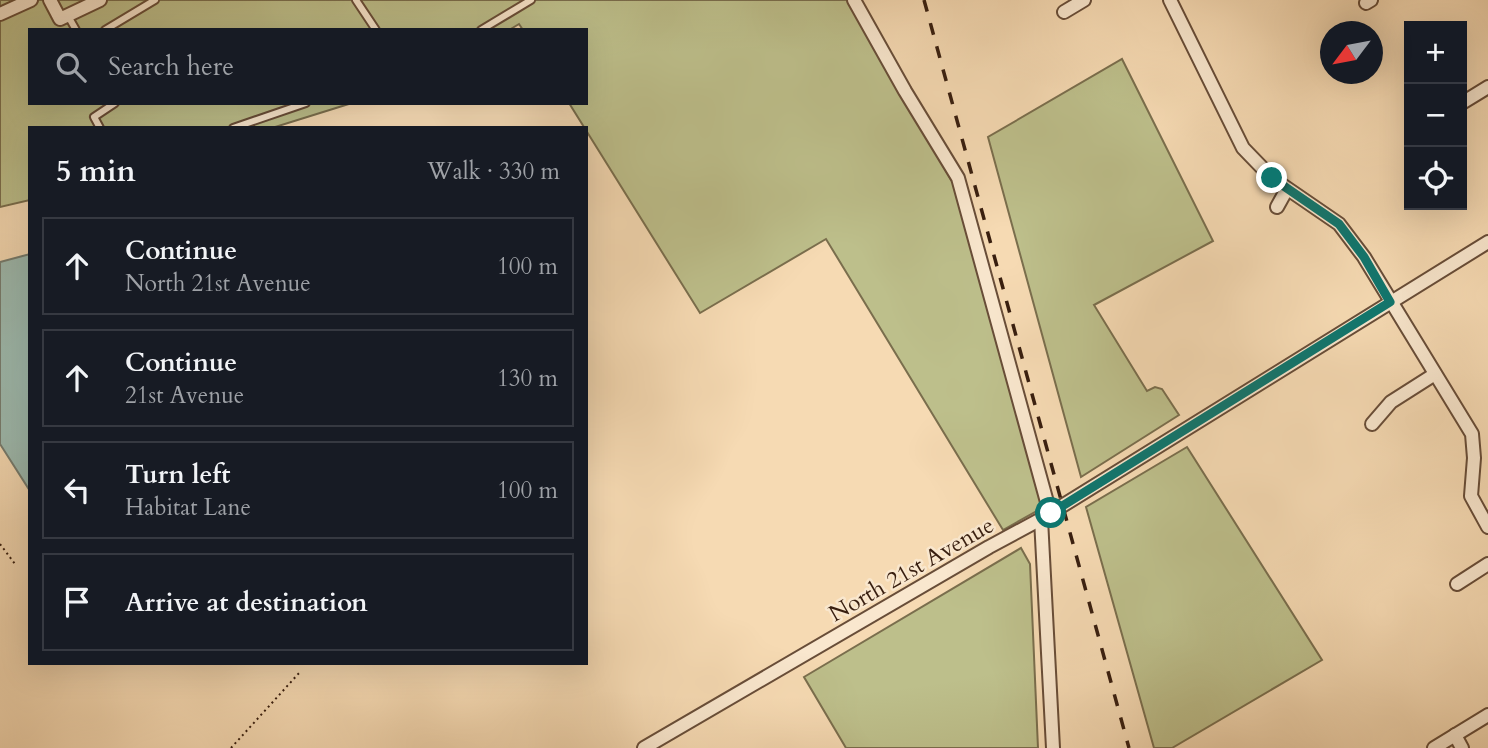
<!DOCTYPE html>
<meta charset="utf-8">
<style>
body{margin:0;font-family:Cardo,serif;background:#242831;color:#f1f3f6}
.controls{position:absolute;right:21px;top:21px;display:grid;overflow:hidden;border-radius:0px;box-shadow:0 7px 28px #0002}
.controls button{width:63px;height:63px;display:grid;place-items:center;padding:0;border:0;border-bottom:2px solid #363941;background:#171b24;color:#f1f3f6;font:35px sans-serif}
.compass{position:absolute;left:1320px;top:21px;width:63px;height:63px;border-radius:50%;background:#171b24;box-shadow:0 7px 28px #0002;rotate:238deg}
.stop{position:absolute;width:21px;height:21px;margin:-16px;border:5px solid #0f766e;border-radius:50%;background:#fff}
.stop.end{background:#0f766e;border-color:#fff;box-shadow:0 2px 7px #0008}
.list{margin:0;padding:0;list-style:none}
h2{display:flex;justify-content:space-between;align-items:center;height:91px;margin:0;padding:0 28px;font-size:30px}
h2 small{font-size:23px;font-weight:400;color:#9ea1a6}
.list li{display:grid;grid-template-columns:46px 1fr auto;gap:21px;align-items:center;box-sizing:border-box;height:98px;margin:0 14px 14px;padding:0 14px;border:2px solid #363941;border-radius:0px}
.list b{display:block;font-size:26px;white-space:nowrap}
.list p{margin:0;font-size:23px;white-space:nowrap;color:#9ea1a6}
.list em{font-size:23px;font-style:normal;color:#9ea1a6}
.icon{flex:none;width:38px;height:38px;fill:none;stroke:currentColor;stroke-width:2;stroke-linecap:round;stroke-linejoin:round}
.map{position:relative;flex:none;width:1488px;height:748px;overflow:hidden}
.search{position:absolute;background:#171b24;box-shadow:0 7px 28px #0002;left:28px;top:28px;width:560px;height:77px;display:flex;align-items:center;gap:18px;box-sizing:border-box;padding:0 24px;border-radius:0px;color:#9ea1a6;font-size:26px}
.panel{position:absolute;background:#171b24;box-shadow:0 7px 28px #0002;left:28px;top:126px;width:560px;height:539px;border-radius:0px}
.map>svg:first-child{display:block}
</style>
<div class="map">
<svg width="1488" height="748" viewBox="0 0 1488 748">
<rect width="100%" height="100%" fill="#f6dab3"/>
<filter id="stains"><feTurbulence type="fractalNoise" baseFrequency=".00286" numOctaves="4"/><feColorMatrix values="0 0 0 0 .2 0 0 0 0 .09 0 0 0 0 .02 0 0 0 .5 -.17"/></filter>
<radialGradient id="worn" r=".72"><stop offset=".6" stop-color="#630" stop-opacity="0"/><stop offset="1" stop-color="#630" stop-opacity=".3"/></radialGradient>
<!-- green -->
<g fill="#bdbf8b" stroke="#7a6e4d" stroke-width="2">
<path d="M0,0H847L953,183L1044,507L1003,530L826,239L700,313L569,103H586V30H523L519,24L509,30H30V103H352L272,128H30V200L0,207Z"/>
<path d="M1122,59L1213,241L1094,305L1147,391L1155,387L1162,389L1179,415L1081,477L988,137Z"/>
<path d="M1187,447L1322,660L1172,748H1154L1086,507Z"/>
<path d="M1021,548L1030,564L1038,748H846L804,677Z"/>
</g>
<!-- water -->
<path fill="#9dbaaf" stroke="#757c6f" stroke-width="2" d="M30,254V491L0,444V262Z"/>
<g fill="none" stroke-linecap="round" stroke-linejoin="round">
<!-- service casing -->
<g stroke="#684d38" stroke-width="10">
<g id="service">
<path d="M356,0L376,30"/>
<path d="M68,16L76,30"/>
<path d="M105,30L155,0"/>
<path d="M481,30L531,0"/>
<path d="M100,128L94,117L115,103"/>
<path d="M233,128L306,103"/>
</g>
</g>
<!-- minor casing -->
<g stroke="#684d38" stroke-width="16">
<g id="minor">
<path d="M50,0L60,19L100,0"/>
<path d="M854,0L905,91L958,178L1050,513"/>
<path d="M1170,0L1243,148L1272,178L1339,224L1364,257L1472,434L1474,458L1471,496L1488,527"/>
<path d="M1366,3L1371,0"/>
<path d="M1064,12L1084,0"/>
<path d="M0,14L31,0"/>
<path d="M1462,103L1488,87"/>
<path d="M1277,207L1287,189"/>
<path d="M1372,424L1391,402L1435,374"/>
<path d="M1041,519L1053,748"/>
<path d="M1457,584L1488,564"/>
<path d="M1455,735L1462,748"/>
<path d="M644,748L989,547L1041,519L1488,242"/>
<path d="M1434,748L1488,715"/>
</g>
</g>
<!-- path -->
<g stroke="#381e0f" stroke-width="2" stroke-dasharray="2 3.5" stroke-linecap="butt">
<path d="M0,544L15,564"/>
<path d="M231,748L300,672"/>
</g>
<!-- service -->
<use href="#service" stroke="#f9e7ce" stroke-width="6"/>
<!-- minor -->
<use href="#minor" stroke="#f9e7ce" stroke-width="12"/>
<!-- rail -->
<path stroke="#381e0f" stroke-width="3.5" stroke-dasharray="12 12" stroke-linecap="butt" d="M924,0L1129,748"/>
</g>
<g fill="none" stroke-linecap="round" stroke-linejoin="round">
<!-- route -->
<path stroke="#0f766e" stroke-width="9" d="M1051,513L1390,302L1364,257L1339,224L1272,178"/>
</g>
<g text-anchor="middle" stroke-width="5" stroke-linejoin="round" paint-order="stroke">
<!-- street labels -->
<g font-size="23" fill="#381e0f" stroke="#f9e7ce">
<text transform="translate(911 569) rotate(-30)" y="8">North 21st Avenue</text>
</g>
</g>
<rect width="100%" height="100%" filter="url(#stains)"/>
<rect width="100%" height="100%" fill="url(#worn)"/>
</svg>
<div class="controls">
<button>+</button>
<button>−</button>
<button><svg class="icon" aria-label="locate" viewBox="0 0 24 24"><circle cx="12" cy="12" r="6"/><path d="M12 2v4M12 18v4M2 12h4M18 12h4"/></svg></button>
</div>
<svg class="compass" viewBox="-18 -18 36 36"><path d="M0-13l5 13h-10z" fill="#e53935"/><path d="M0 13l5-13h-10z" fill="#9ea1a6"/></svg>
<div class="stop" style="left:1051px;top:513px"></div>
<div class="stop end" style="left:1272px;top:178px"></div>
<div class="search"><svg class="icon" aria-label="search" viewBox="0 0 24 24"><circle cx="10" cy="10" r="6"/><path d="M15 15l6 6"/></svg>Search here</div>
<section class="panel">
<h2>5 min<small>Walk · 330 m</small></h2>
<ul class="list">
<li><svg class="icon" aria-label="ahead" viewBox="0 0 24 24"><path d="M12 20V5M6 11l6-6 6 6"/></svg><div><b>Continue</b><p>North 21st Avenue</p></div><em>100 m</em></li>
<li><svg class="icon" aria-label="ahead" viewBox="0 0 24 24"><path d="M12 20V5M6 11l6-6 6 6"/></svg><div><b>Continue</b><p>21st Avenue</p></div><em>130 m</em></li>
<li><svg class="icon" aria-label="left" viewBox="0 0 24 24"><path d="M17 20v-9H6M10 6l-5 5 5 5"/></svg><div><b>Turn left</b><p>Habitat Lane</p></div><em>100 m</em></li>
<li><svg class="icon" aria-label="arrive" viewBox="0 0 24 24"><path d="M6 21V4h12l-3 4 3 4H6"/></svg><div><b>Arrive at destination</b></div></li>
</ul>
</section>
</div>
